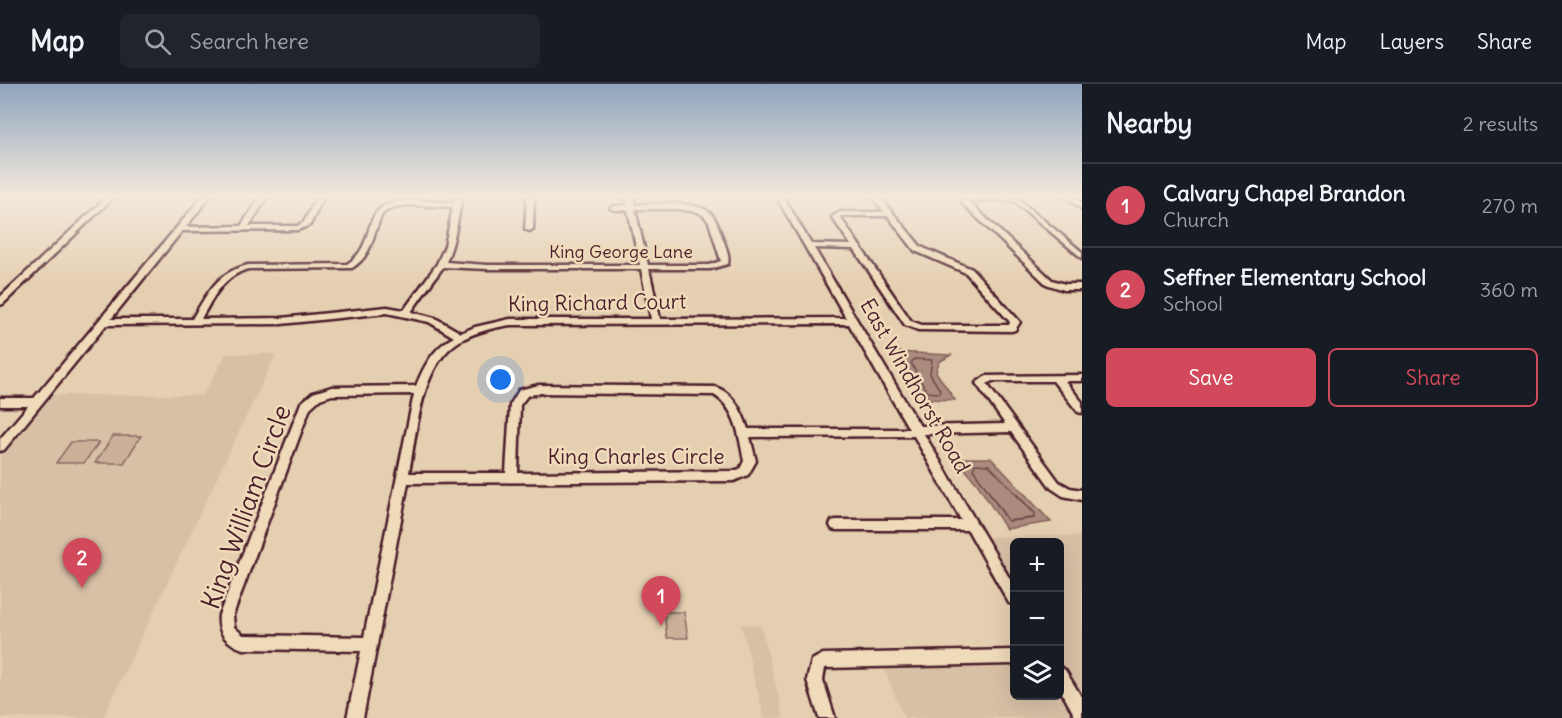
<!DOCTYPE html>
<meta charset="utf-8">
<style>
body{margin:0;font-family:Delius,sans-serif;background:#20242c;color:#f1f3f6}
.controls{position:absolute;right:18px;bottom:18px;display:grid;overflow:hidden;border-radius:9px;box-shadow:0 6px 24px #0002}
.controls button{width:54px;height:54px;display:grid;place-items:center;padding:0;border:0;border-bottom:2px solid #363941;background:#171b24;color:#f1f3f6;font:30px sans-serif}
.you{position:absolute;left:501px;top:296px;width:21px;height:21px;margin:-15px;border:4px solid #fff;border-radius:50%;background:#1a73e8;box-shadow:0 0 0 9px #1a73e833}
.badge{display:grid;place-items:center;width:39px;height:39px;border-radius:50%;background:#d1495b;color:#fff;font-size:20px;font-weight:700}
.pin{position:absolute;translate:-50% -50px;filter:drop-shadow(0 2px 3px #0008)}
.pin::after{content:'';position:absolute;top:32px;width:21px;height:18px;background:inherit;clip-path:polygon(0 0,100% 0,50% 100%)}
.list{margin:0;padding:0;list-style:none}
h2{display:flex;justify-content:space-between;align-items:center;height:78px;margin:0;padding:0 24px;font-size:26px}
h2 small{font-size:20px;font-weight:400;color:#9ea1a6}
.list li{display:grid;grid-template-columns:39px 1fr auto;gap:18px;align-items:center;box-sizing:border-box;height:84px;padding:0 24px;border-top:2px solid #363941}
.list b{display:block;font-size:22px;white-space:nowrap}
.list p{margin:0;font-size:20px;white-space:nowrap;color:#9ea1a6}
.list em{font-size:20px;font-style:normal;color:#9ea1a6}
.actions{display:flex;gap:12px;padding:18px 24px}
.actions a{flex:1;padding:14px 0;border:2px solid #d1495b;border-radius:9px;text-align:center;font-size:21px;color:#d1495b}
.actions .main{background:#d1495b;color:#fff}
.icon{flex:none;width:33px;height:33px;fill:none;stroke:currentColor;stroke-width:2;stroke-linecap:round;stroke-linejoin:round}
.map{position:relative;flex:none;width:1082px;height:634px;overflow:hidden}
header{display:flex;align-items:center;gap:36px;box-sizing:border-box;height:84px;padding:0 30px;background:#171b24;border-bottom:2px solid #363941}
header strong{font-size:28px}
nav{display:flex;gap:33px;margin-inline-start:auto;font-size:21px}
.search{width:420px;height:54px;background:#20242c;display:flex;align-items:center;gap:15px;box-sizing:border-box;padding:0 21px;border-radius:9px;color:#9ea1a6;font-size:22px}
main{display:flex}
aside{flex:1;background:#171b24}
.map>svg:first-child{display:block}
</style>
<header>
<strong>Map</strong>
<div class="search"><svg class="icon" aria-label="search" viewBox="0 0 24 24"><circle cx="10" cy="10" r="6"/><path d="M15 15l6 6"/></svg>Search here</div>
<nav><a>Map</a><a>Layers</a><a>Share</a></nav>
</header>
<main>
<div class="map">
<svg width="1082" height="634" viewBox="0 0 1082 634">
<rect width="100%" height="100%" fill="#e5cfb1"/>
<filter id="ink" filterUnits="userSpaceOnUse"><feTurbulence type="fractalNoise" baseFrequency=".0167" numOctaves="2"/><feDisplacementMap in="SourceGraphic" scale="12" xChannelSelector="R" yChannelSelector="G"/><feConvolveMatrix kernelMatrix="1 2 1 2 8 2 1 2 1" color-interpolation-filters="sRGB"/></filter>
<g filter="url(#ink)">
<!-- built -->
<g fill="#d8c0a6">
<path d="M226,270H276L103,634H0V374L51,311H203Z"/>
<path d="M1082,452V464L1080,465L1082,467V619L1060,581V458H1014V505L984,453Z"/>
<path d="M741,540L761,542L784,634H764Z"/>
<path d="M1014,578V612H1060V601L1078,634H904L882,580Z"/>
</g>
<!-- green -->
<g fill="#cbb19a" stroke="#8a6862" stroke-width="1.5">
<path d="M113,352H141L124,379H95Z"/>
<path d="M71,358H99L84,379H56Z"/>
<path d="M664,528H684L688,554H667Z"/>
</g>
<!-- water -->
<g fill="#aa8b7d" stroke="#84605c" stroke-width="1.5">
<path d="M898,268L951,271L939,278L936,288L955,316L924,315Z"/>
<path d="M991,374L1051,438L1006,445L978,401L956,374Z"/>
</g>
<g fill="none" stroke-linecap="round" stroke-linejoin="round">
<!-- shore-far1 -->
<g stroke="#704a4c" stroke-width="1.5">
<path d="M914,275L932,276L930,290L940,306L939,309L927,308L911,279Z"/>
<path d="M991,411L973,385L975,380L989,381L1017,411"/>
</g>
<!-- shore -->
<path stroke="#704a4c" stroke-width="2" d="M990,410L1008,437L1034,434L1035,430L1016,410"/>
<!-- minor casing -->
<g stroke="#4a1f2b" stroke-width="5">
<g id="minor">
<path d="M108,112H115L3,220L0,221V213Z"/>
<path d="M203,112H210L186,143L241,142L261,112H268L249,142H297L304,138L317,112H324L310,141L298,146L182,147L111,235H192C208,209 216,189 248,181L347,180C359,172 364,163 368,149C370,142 372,134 377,128C390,111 435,118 454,119L455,112H462C458,134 455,157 446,178L487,181H640L628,126H614L610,124L614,122L627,121L626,112H633L635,121C653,120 694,116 709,128C716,134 719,144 722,153C725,161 730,171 728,180L710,185H649L660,235L846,234L776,112H783L811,160L851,161L832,133L840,128H884L872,112H879L921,163L972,185L1020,238L1015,246L1012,247L918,246L905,241L854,165L814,164L920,342L1005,340L976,299L986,292L1082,291V297H1065L1082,318V329L1078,328L1053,297H992L987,300L1059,398L1070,404L1082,406V416L1063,412L1051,404L1011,348L924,350L1014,502V521L1009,519L968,446H836L832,445L830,441L832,437L836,436H961L914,352L750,353L756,377L748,391L734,397L408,399L363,634H347L361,567L243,565C227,559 217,550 219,531L301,319L313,309L332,303L416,302C424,282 434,263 454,253L429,238L387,229L281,240L106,241L4,366L0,367V355L28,322H0V314H34ZM411,121L453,123L445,162L437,180L404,226L387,223L281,234L201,235C213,214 223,192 248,185L352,184C375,169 371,150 383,129L394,123ZM635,125H678L698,128L704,132L709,138L721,177L709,181H648ZM842,132H888L915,167L966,189L1010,238L1009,241H922L911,237L840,133ZM443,183L487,185H641L651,235H510L475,243L461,249L435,234L411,228ZM849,240L909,345H748C742,327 734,310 716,303L539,301L519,306L510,321L506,389H409C417,348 420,283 458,258C474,248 492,244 510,241ZM539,309L714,311C737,325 739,353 744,377L740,385L733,387L518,389L520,321L527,312ZM414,310L364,553L243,551L234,543L233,531L310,324L320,315L332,311Z"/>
<path d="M527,112H534L533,145L529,147L525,145Z"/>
<path d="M1006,112L1019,116L1082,168V174L1015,118L1005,116H970V119L1052,196L1065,200H1082V206H1064L1046,200L962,119L966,112Z"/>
<path d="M1065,112H1073L1082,120V125Z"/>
<path d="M1014,566V580L825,584L823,596L835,634H819L807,596L812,576L823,570Z"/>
<path d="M1060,583L1065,586L1082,614V634H1076L1060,605Z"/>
</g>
</g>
<!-- minor -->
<use href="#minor" fill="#efdab9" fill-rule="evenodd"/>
</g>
</g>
<!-- sky -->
<linearGradient id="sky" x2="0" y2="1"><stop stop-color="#8fa4bd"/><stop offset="0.56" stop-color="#f3e9dc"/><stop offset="1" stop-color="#f3e9dc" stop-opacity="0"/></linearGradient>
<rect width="1082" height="201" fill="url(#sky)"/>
<g text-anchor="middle" stroke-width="5" stroke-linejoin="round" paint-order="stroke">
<!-- far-street labels -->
<g font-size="18" fill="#4a1f2b" stroke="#efdab9">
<text x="621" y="174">King George Lane</text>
</g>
<!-- street labels -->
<g font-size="21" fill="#4a1f2b" stroke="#efdab9">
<text transform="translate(597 219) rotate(-1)" y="7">King Richard Court</text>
<text transform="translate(915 302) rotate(60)" y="7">East Windhorst Road</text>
<text x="636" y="380">King Charles Circle</text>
</g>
<!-- near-street labels -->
<g font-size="26" fill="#4a1f2b" stroke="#efdab9">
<text transform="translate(246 423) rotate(-70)" y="9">King William Circle</text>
</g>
</g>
</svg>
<div class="controls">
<button>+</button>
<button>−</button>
<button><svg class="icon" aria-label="layers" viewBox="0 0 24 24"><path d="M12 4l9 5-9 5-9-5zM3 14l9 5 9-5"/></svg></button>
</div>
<div class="you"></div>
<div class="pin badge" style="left:661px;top:542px">1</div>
<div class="pin badge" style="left:82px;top:504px">2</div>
</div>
<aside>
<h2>Nearby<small>2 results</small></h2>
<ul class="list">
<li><span class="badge">1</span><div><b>Calvary Chapel Brandon</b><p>Church</p></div><em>270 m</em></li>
<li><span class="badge">2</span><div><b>Seffner Elementary School</b><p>School</p></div><em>360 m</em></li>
</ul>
<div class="actions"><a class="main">Save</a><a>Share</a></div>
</aside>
</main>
